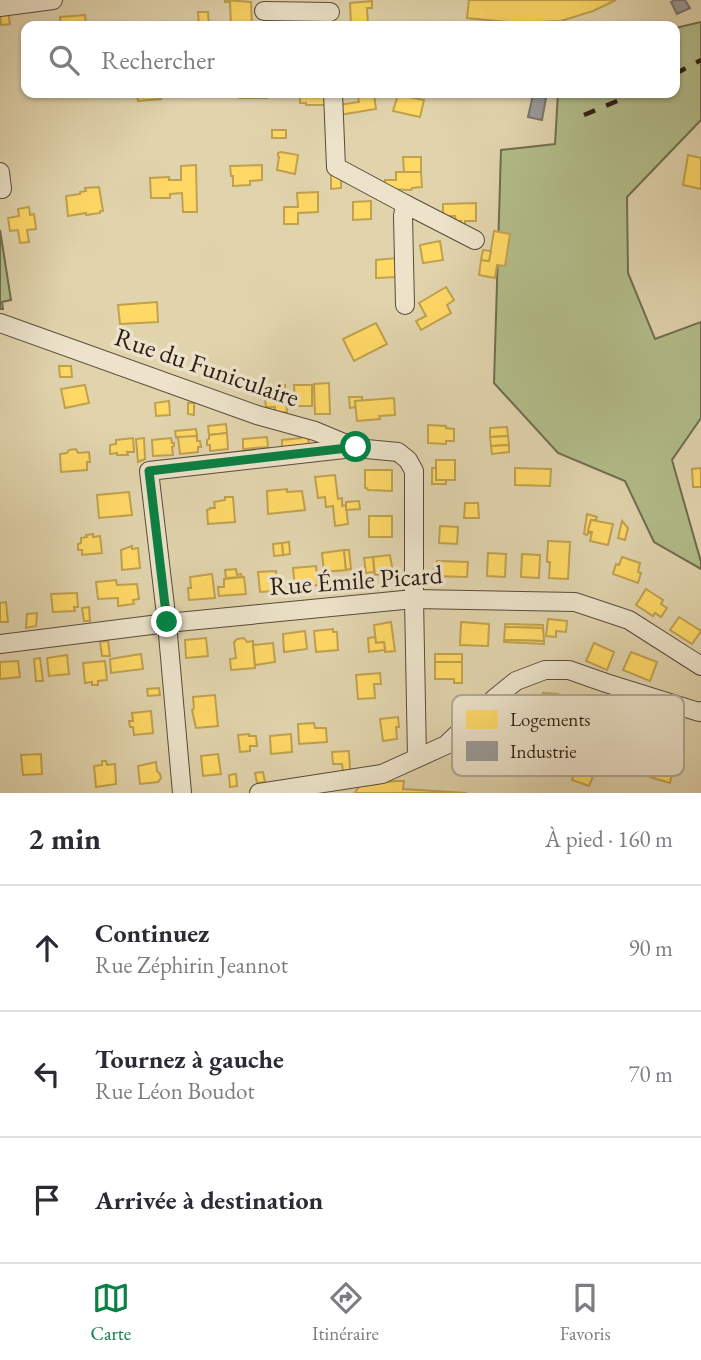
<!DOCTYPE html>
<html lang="fr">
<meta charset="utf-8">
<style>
body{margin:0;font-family:"EB Garamond",serif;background:#f2f2f3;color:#2b2b33}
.stop{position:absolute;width:21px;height:21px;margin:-16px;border:5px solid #0b8043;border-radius:50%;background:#fff}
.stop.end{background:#0b8043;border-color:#fff;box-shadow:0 2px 7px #0008}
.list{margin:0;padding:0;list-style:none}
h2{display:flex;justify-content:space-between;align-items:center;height:91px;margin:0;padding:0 28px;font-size:30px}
h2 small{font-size:23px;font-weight:400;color:#7c7c81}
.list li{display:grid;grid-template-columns:46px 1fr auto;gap:21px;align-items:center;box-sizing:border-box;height:126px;padding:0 28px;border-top:2px solid #e1e1e2}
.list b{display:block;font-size:26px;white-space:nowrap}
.list p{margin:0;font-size:23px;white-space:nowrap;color:#7c7c81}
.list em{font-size:23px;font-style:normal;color:#7c7c81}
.icon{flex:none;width:38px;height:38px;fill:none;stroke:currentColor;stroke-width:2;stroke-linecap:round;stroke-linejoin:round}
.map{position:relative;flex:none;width:701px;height:793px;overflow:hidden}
.search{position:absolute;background:#fff;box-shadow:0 2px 5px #0004;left:21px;right:21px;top:21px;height:77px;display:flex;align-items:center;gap:18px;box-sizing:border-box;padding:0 24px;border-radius:14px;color:#7c7c81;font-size:26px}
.sheet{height:469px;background:#fff}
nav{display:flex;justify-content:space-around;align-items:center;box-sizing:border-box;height:98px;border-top:2px solid #e1e1e2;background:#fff;font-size:19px;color:#7c7c81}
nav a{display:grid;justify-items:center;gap:4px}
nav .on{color:#0b8043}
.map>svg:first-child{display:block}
</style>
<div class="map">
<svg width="701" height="793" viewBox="0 0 701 793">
<rect width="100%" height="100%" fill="#e1d4ad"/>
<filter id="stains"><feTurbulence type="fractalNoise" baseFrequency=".00286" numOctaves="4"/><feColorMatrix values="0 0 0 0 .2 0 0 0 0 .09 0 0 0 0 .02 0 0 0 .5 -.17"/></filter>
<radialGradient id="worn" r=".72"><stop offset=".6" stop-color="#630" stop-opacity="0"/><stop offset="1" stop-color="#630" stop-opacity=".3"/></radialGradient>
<!-- green -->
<g fill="#b2bd8a" stroke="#6f6d50" stroke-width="2">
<path d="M701,22V120L627,197L628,273L655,339L701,322V418L672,460L701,562V569L654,542L625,481L558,453L494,383L501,150L555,144L558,93H675V28Z"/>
<path d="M0,230L11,300L2,302L3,309H0Z"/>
</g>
<!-- homes -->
<g fill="#ffd966" stroke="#c0a14e" stroke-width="2">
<path d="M225,0L251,2L252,26H257H231L230,2H225Z"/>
<path d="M469,0H616L593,11L561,21L517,23L467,18Z"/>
<path d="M372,1V8H367L368,26H351L350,3Z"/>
<path d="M8,11L10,24L1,25L0,12Z"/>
<path d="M198,12H208L209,26H199Z"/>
<path d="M85,15L86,26H61L60,17Z"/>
<path d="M239,93H266L267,98H239Z"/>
<path d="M300,93H326V105H306V103H300Z"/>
<path d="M161,95V99L138,101L137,96Z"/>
<path d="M374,95L376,109L339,115L338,105L359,102L358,97Z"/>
<path d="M398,95L424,100L420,117L393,111Z"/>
<rect x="272" y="130" width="14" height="8"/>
<path d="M281,152L298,155L295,174L277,170L279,157L278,156V153Z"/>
<path d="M688,155L701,158V189L683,185Z"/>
<path d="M403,157H421V172H404Z"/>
<path d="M196,165L197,212H183L182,193L170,194V198H151L150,178L169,177V180H181V166Z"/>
<path d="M262,165V180L250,181V185L233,186V176H231L230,166Z"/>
<path d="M396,172H421L422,187L412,188L411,190L385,189V180H396Z"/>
<path d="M331,175H341V188L331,189Z"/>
<path d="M99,187L103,211H100V213L86,215V213L68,216L66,196L80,194V192L86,191L85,188Z"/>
<path d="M318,192V212L298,213V224H284V207H298L297,193Z"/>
<path d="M371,201V219L353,220V202Z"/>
<path d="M476,203V221H465V224H461V221H456L455,216H443V204Z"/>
<path d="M29,207L30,215L34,214L36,229L27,230L29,242L20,243L18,230L10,231L8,218L19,216L18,209Z"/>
<path d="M494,231L510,234L505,266L497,265L495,278L479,275L481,260L489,261Z"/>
<path d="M440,241L443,260L423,263L420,245Z"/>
<path d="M483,250L491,251L489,261L481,260Z"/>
<path d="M396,258L397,277L376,278V260Z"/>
<path d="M446,287L454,300L447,305L451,313L421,330L416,321L426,316L419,303Z"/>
<path d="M157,302L158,322L120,324L118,305Z"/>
<path d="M376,323L387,344L354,361L343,339Z"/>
<path d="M59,366H71L72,377H60Z"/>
<path d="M329,383L330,414H315L314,384Z"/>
<path d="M85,385L89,403L65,408L61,389Z"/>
<path d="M285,385L287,412L275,413V407H266L264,391L274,390V386Z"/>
<path d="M294,385H312V406H295Z"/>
<path d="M349,397H362V401H355L356,407L350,408Z"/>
<path d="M394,398L395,415L379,416L380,419L357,421L355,401Z"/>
<path d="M169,401L170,415L156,416L155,403Z"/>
<path d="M188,403H194V415L188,414Z"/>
<path d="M226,424L227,433L209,435L208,426Z"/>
<path d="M428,425L446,426V428L454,429V441H446V444L428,443Z"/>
<path d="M507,427L508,436L490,437V428Z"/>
<path d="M196,429L197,436L176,438L175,431Z"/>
<path d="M227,433L228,449L210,451V445H207V440L209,439V435Z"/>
<path d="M308,435L309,447L282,450V440L301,438V436Z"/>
<path d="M197,436V441H200L201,447H198V452L180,454L178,437Z"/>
<path d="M508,436L509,445L491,446L490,437Z"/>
<path d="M267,437L268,447L243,449V439Z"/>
<path d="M133,438L134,452H127L128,455H117V453L110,454V445L116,444V440Z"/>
<path d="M144,438L145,459L138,462L136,439Z"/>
<path d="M171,438L172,443H174V446L172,447L173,455L153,456L152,440Z"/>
<path d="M509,445V452L492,454L491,446Z"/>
<path d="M76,449L78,453L89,452L90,462H87V470L61,472L60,454L67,453L69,450Z"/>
<rect x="436" y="460" width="19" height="20"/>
<path d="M432,468H436V480H446V484H432Z"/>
<path d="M515,468L551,469L550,486L515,485Z"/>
<path d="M701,468V487H693L692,469Z"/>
<path d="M365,470H392V491L368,490L367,488H365Z"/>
<path d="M335,475L338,499L342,498V506L346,505L348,524L335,526L333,506L326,507L325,497L318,498L315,477Z"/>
<path d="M287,489V492L302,491L305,510L268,514L267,491Z"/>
<path d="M129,492L132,515L99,518L97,495Z"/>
<path d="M225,497H233L235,522L208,524L207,510L210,509V508H215L214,502L225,500Z"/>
<path d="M359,501L360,509L346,510V502Z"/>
<path d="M465,503H478L479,518H464Z"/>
<path d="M587,514L597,517L596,520H591L588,531L592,532V534L588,533L587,535L584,534Z"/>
<rect x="369" y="516" width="23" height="21"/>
<path d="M591,520L613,524L608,545L590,541L592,532L588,531Z"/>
<path d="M622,521L628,528L625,540L618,538Z"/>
<path d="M440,526L458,527L457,544L439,543Z"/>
<path d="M93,534V537L100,536L102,553L82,555V550H78V544L81,543V538L87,537L86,535Z"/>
<path d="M548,541L570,542L568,579L549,578L550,562H547Z"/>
<path d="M289,542L290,554L283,555L282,543Z"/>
<path d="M282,543L283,555L274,556L273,544Z"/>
<path d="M132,546V549L138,548L140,568L122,570L121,550Z"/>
<path d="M344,550L346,570L324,572L322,553Z"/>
<path d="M344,550H349L351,569L346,570Z"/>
<path d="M488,553L506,554L505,577L487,576Z"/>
<path d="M522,554L540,555L539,578L521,577Z"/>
<path d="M390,555L393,573L375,575L373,557Z"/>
<path d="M373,557L374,572L366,573L364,558Z"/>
<path d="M622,557L640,563L638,572L641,573L638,583L613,574L616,564L619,565Z"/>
<path d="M437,561L468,562L467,577L433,576L434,567H437Z"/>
<path d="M316,566L318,585L295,587L293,568Z"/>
<path d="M236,569L237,575L241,574L242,577L226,578L225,570Z"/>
<path d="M276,571L277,591L260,592L258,572Z"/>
<path d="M212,574L215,598L189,600L188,588H191L190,577Z"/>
<path d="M244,577L246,594L219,596L218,587H224V579Z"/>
<path d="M116,580L117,585L137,584L139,599L133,600L134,604L118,606V598L98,599L96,582Z"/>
<path d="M646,589L663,600L661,604L667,608L661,617L655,613L653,616L636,605Z"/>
<path d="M77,593L78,607H74L75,611L53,612L51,594Z"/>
<path d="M6,602L8,622H0V603Z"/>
<path d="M89,607L90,621H84L82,608Z"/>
<path d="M37,613L36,626L26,628L27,614Z"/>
<path d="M679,617L701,631L692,644L670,630Z"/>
<path d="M548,619L567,621L566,632L556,631V637L546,636Z"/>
<path d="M391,622L395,651L385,652L384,642L376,643L374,625Z"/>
<path d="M461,622L489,624L488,646L460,645Z"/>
<path d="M505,624L543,625V628L505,627Z"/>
<path d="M505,627L543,628L544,641L504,640Z"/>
<path d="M333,629V632H337L338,650L316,652L314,631Z"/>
<path d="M305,631L307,649L284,652L283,634Z"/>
<path d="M375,637L376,643L384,642L385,650L369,652L368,638Z"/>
<path d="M206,638L208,656L186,658L185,640Z"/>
<path d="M244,638L247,642L253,641L255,668L231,670L230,659L236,658L234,642L237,639Z"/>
<path d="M504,640L544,641V644L504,642Z"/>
<path d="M108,641L110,656H102L100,642Z"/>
<path d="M273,643L275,662L255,665L253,645Z"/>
<path d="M594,643L614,652L607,670L586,661Z"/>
<path d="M631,652L657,662L650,681L623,670Z"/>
<path d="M141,654L143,669L111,673L110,659Z"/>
<rect x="435" y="654" width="27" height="8"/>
<path d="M67,655L69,674L49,676L47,658Z"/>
<path d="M40,658L43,681H36L34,659Z"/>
<path d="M18,661L20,677L0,679V662Z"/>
<path d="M105,661L107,680L98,681V685H92V682L85,683L83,663Z"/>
<path d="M435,662H462V683H454V679H435Z"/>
<path d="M380,673L381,684H374L375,698L358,699L356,675Z"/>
<path d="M159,688L160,695L148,696L147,689Z"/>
<path d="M543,693L558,694L556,709L550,708L547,735L530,739L528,727L535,726L536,711L529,710L530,696L543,697Z"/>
<path d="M215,695L218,726L196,728L192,710L194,708L193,697Z"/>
<path d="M151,711L153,733L134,735L133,727H130L129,721H133L132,713Z"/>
<path d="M398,717L399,727H396L397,739L383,741L380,719Z"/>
<path d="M314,723L315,728H326L327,742L299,744L298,724Z"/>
<path d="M249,734V736H256L257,746H250V751L240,752L238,735Z"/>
<path d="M291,734L292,752L271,754L270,736Z"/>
<path d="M658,741L678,745L670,783L650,777Z"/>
<path d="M349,751L350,770L343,771L342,764H333L332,752Z"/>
<path d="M41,754L42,774L23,775L21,755Z"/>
<path d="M218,754L221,774L203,776L201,756Z"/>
<path d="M580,759L597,766L589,786L572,780Z"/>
<path d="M102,761H106L107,765L115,764L116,784L96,787L94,766L102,765Z"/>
<path d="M156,762L157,771L160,774L161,778L158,782L140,784L138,766Z"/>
<path d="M263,772L265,782L257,783L255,773Z"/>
<path d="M236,774L237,786L230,787L229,775Z"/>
<path d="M396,781H404L403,789L467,793H355L359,786Z"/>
</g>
<!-- industry -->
<g fill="#999" stroke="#787471" stroke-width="2">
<path d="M675,0H685L690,8L677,14L671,2Z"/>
<path d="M536,93H542V97L546,98L542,120L528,117L533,95L535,96Z"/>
</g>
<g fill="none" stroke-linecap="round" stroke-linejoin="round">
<!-- minor casing -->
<g stroke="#594b3b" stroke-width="20">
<g id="minor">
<path d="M0,7L53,0"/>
<path d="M264,11L330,12"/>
<path d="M333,93L336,167L405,204L403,216L405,305"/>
<path d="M0,172L2,189"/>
<path d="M405,204L475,240"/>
<path d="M0,323L257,415L315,431L356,448L398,452L408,460L414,471V599L417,758"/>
<path d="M0,644L167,623L414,599L575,602L629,620L701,666"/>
<path d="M182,793L167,623L149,471L353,448"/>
<path d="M259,793L382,774L446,745L495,698L516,681L545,670H569L606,683L699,712L701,711"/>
</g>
</g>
<!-- minor -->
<use href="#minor" stroke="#ece3ca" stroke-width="18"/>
<!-- rail -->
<g stroke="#2c1d15" stroke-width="4.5" stroke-dasharray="12 12" stroke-linecap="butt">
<path d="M675,74L701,60"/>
<path d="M584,115L636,93"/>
</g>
</g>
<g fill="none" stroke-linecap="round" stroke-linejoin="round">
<!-- route -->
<path stroke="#0b8043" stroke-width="9" d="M167,622L149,471L356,447"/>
</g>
<g text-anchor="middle" stroke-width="7" stroke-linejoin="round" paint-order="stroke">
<!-- street labels -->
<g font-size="26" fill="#2c1d15" stroke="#ece3ca">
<text transform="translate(207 367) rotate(19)" y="9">Rue du Funiculaire</text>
<text transform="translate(356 580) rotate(-4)" y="9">Rue Émile Picard</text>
</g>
</g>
<!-- legend -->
<rect x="452" y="695" width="232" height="81" rx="10" fill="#ece3ca" stroke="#b2a894" stroke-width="2"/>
<rect x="466" y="710" width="32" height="19" fill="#ffd966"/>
<rect x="466" y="741" width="32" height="20" fill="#999"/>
<g font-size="19" fill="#2c1d15">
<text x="510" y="726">Logements</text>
<text x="510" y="758">Industrie</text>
</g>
<rect width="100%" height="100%" filter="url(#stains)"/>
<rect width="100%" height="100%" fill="url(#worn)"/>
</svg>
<div class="stop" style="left:356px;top:447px"></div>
<div class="stop end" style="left:167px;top:622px"></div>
<div class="search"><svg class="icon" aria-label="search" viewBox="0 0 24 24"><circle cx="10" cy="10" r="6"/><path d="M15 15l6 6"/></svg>Rechercher</div>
</div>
<section class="sheet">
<h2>2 min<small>À pied · 160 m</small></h2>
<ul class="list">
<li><svg class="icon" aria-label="ahead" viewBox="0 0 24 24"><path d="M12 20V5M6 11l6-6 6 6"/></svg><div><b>Continuez</b><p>Rue Zéphirin Jeannot</p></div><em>90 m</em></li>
<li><svg class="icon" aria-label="left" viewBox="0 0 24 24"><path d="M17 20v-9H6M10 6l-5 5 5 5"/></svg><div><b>Tournez à gauche</b><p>Rue Léon Boudot</p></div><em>70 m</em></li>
<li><svg class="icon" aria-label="arrive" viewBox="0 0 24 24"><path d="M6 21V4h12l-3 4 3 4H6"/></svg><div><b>Arrivée à destination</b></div></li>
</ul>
</section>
<nav>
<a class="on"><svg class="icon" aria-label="map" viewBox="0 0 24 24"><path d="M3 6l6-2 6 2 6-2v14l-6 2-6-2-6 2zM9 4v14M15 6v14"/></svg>Carte</a>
<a><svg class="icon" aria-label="directions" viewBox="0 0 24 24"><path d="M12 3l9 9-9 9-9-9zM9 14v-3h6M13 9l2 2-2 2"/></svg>Itinéraire</a>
<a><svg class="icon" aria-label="saved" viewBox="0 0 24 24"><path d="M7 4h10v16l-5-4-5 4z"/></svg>Favoris</a>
</nav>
